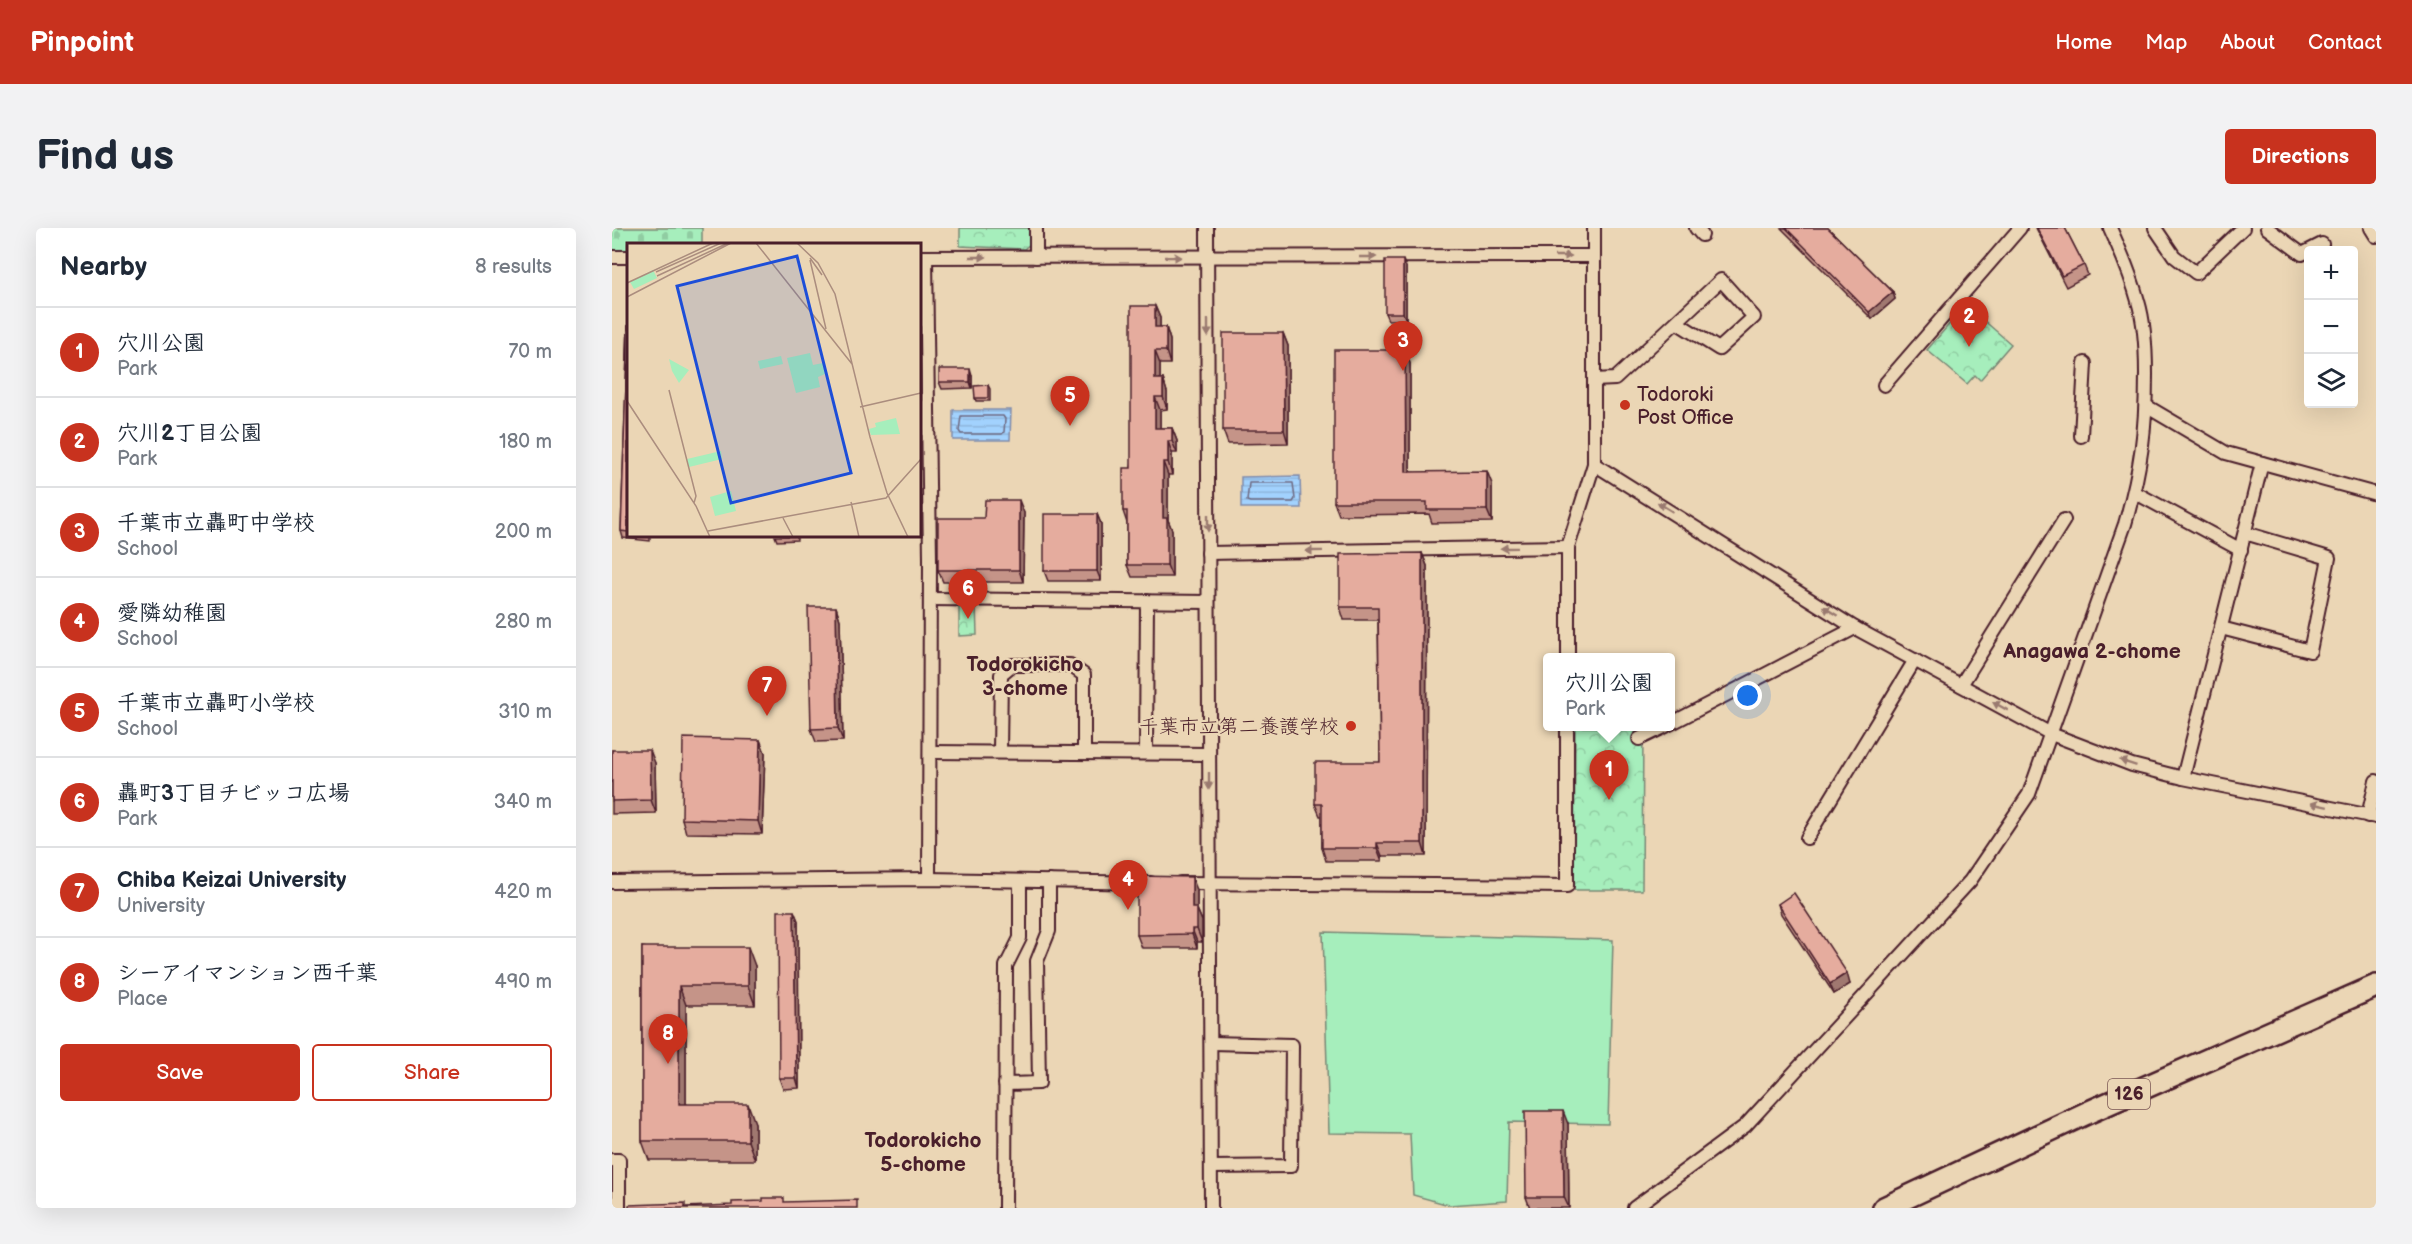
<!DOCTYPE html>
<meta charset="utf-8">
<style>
body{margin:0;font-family:"Balsamiq Sans","Klee One",sans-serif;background:#f2f2f3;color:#1f2937}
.controls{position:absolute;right:18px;top:18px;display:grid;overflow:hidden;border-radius:6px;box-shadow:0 6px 24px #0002}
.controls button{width:54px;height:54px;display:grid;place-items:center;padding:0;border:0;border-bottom:2px solid #e0e1e3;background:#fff;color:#1f2937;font:30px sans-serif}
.you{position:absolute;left:1136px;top:468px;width:21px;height:21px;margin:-15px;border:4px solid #fff;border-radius:50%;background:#1a73e8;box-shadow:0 0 0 9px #1a73e833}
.badge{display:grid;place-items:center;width:39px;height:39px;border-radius:50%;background:#c8321e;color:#fff;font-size:20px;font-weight:700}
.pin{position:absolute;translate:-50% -50px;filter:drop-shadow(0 2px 3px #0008)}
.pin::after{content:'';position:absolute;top:32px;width:21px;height:18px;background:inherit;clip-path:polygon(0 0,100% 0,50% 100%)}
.popup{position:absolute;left:931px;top:425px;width:132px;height:78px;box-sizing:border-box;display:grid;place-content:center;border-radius:6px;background:#fff;filter:drop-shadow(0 2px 4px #0005);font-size:20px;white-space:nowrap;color:#747a83}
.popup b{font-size:22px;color:#1f2937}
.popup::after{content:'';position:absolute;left:50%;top:100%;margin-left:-12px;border:12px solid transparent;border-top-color:#fff}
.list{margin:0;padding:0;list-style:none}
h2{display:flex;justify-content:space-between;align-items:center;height:78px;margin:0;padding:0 24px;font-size:26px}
h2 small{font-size:20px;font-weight:400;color:#747a83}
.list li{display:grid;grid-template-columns:39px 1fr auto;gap:18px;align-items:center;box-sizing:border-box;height:90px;padding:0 24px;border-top:2px solid #e0e1e3}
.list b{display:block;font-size:22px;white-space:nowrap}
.list p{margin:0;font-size:20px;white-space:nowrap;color:#747a83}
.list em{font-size:20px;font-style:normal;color:#747a83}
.actions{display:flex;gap:12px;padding:18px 24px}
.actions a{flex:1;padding:14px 0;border:2px solid #c8321e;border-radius:6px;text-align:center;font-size:21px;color:#c8321e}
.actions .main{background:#c8321e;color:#fff}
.icon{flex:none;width:33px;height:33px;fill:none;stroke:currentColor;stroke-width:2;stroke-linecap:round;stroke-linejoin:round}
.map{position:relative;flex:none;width:1764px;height:980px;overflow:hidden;border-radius:6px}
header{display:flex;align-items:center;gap:36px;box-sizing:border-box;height:84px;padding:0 30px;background:#c8321e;color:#fff}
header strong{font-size:28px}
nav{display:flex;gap:33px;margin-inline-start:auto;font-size:21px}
.intro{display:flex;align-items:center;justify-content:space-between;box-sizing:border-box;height:144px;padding:0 36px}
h1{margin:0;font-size:42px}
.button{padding:15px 27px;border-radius:6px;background:#c8321e;color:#fff;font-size:21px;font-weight:700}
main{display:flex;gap:36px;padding:0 36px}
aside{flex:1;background:#fff;border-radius:6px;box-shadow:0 6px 24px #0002}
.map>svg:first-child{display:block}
</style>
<header>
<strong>Pinpoint</strong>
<nav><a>Home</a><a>Map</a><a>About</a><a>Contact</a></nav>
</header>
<div class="intro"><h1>Find us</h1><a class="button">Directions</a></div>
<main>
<aside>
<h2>Nearby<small>8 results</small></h2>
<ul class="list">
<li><span class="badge">1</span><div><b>穴川公園</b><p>Park</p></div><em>70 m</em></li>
<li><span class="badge">2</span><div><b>穴川2丁目公園</b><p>Park</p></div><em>180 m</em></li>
<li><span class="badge">3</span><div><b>千葉市立轟町中学校</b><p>School</p></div><em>200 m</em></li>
<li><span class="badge">4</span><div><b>愛隣幼稚園</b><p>School</p></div><em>280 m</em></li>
<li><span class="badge">5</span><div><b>千葉市立轟町小学校</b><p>School</p></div><em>310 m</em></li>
<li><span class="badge">6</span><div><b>轟町3丁目チビッコ広場</b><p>Park</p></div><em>340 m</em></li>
<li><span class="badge">7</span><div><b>Chiba Keizai University</b><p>University</p></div><em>420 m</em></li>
<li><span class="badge">8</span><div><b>シーアイマンション西千葉</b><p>Place</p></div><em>490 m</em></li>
</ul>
<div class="actions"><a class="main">Save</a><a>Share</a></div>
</aside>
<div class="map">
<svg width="1764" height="980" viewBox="0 0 1764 980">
<defs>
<pattern id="forest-crowns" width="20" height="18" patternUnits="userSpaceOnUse" patternTransform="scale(1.5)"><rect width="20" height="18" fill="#a6eebc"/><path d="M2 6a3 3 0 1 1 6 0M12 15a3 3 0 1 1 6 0" fill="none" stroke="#90cca2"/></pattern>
<pattern id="cemetery-stones" width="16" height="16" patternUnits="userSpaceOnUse" patternTransform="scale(1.5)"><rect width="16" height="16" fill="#a6eebc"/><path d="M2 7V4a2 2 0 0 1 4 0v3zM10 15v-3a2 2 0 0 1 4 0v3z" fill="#90cca2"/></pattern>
<pattern id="water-rules" width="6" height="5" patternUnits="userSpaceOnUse" patternTransform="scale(1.5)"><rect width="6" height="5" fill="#a2d2fe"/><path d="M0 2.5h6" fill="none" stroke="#8db4da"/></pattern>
</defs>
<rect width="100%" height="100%" fill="#ebd6b5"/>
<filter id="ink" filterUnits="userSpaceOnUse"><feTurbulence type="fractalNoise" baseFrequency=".0167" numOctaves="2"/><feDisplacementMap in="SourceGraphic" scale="12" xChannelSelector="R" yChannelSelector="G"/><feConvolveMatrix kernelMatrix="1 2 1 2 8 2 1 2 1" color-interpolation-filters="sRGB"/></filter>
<g filter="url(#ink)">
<!-- forest -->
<g fill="url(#forest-crowns)" stroke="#788674" stroke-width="1.5">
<path d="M348,0H419V15L412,21L348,18Z"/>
<path d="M1354,77L1399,116L1368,152L1363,147L1355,156L1315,122Z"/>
<path d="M347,375H364L365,407L347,408Z"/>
<path d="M963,499H1031L1030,662H962Z"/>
</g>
<!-- cemetery -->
<path fill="url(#cemetery-stones)" stroke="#788674" stroke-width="1.5" d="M0,0H90V16H16V23L0,22Z"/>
<!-- pitch -->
<path fill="#a6eebc" stroke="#788674" stroke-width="1.5" d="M711,704L1001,712L996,896L897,894L895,973L837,977L801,967L798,906L717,905Z"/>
<!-- water -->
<g fill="url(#water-rules)" stroke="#7f8aaa" stroke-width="1.5">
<path d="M341,182H399L398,212H341Z"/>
<path d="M688,248L689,280H629V249Z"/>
</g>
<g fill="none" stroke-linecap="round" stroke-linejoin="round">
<!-- shore -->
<g stroke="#6d677f" stroke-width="1.5">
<path d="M349,188H391L393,191L392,204L390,206H349L347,203Z"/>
<path d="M681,255L683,271L681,274H638L635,273L637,255Z"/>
</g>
<!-- minor casing -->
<g stroke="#4a1f2b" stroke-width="16">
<g id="minor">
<path d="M424,0V29"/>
<path d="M595,0L599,980"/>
<path d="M1084,0L1090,7"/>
<path d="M1543,0L1562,28L1584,45L1631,0"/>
<path d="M1655,0L1690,26L1696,23"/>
<path d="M1759,0L1764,8"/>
<path d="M1698,22L1710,16"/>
<path d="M0,29H16"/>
<path d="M308,29L982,28"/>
<path d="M314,29L318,331L317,651"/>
<path d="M982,152L1003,151L1109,52L1142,89L1107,121L1064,94"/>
<path d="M1272,157L1408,0"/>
<path d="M1534,178L1614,225L1764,266"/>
<path d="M1469,208L1473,135"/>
<path d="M982,236L1243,400L1439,506L1520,537L1571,550L1764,589"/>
<path d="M1522,264L1629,322"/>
<path d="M596,325L956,319"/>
<path d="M318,371L596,374"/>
<path d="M1609,400L1698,423L1717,330L1633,305"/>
<path d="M956,430V319L982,236V0"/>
<path d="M1349,457L1452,292"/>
<path d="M1058,496L1243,400"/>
<path d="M1027,511L1054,498"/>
<path d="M318,524L597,526"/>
<path d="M388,524L389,446L400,437H458L472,447V525"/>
<path d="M534,525L535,373"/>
<path d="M1571,550L1650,235"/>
<path d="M1756,588L1764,553"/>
<path d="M1195,610L1303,432"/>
<path d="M0,654L317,651L539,655"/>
<path d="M568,655L955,658V498"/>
<path d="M393,856L427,855L425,733L437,703V653"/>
<path d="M0,932H7V980"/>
<path d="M599,939L679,938L680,817L600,815"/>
<path d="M393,980L394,738L408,710V653"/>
<path d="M1022,980L1133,898L1358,653L1417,566L1513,296C1529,241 1534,202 1534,146C1534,122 1533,96 1526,73C1519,47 1509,24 1498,0"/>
</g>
</g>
<!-- trunk casing -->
<g stroke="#4a1f2b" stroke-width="26">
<path id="trunk" d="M1272,980L1477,884L1764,758"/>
</g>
<!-- minor -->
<use href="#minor" stroke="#ebd6b5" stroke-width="12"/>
<!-- trunk -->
<use href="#trunk" stroke="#ebd6b5" stroke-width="21"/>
</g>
<!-- wall -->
<g fill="#c59488" stroke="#4a1f2b" stroke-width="1.5">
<path d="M1169,0H1216L1281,64L1283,71L1260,91Z"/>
<path d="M1424,0H1453L1472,37L1476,47L1454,59Z"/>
<path d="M794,39V92H776L773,85Z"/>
<path d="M543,78L548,90V99H554L558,112V136H548V151H551L555,164V181L548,182V200H560L565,213V225H560V247H556V292L560,302V349H520L515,337V295L511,283L519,240Z"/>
<path d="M16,97V308H38V313L11,310L9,303Z"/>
<path d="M671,105L676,118V215L616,216L611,202Z"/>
<path d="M798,135V244L880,256V294L820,295L817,286L727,287L722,274Z"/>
<path d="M360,148V160L330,161L327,154Z"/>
<path d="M376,157L378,161V173H364L363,170Z"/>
<path d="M412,285L411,354H331L326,342L372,290Z"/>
<path d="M485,286L489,296V353H436L432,343Z"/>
<path d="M163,308H185V312L165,313Z"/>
<path d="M810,325L815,338L814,628H770V633H714L710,620V588H708L703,576L768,534L766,392H732L728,379Z"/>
<path d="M224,379L228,392L231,513L204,514L199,501Z"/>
<path d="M148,512L153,525L150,606L74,605L70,591Z"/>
<path d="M0,522L43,535L44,585L0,586Z"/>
<path d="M585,662V681L590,693V714H585V720H530L525,707Z"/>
<path d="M1166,676L1238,756L1222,766L1169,686Z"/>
<path d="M182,683L186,693L187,860L171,861L167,850Z"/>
<path d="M30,719L143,738V777H74V876L143,895V932H37L30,913Z"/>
<path d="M956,896L957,980H918L914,969Z"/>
</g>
<!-- shaded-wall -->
<g fill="#a0786f" stroke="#4a1f2b" stroke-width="1.5">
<path d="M791,32L794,39V92L791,85Z"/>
<path d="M1281,64L1283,71L1260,91L1257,84Z"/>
<path d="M543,78L548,90V111L543,99Z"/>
<path d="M554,99L558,112V136L554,123Z"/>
<path d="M671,105L676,118V215L672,202Z"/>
<path d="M793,122L798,135V256L794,244Z"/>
<path d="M543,123L548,136V164L543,151Z"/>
<path d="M358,141L360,148V160L358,154Z"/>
<path d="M551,151L555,164V181L551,169Z"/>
<path d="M543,169L548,182V213L543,200Z"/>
<path d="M560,200L565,213V225L560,213Z"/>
<path d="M556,213L560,225V247L556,234Z"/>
<path d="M551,234L556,247V292L560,302V349L555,337L551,290Z"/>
<path d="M875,243L880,256V294L875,282Z"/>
<path d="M407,272L412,285L411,354L407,342Z"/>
<path d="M485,286L489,296V353L485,343Z"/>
<path d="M810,325L815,338L814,628L810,615Z"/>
<path d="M224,379L228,392L231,513L226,500Z"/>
<path d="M148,512L153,525L150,606L146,593Z"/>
<path d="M38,522L43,535L44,585L39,572Z"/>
<path d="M765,615L770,628V633L765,620Z"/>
<path d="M580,649L585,662V681L590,693V714L585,701L580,680Z"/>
<path d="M182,683L186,693L187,860L184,850Z"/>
<path d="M580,701L585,714V720L580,706Z"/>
<path d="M136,719L143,738V777L136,758Z"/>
<path d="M1235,745L1238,756L1222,766L1218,756Z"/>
<path d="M67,758L74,777V895L67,876Z"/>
<path d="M136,876L143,895V932L136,913Z"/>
<path d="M951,883L956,896L957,980L952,969Z"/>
</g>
<!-- building -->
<g fill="#e5ac9e" stroke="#4a1f2b" stroke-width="1.5">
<path d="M1174,0H1216L1281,64L1257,84Z"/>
<path d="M1425,0H1453L1472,37L1450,48Z"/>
<rect x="773" y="32" width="18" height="53"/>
<path d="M519,78H543V99H554V123H543V151H551V169H543V200H560V213H556V234H551V290H555V337H515V283H511V240H519Z"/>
<path d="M16,97V304L9,303Z"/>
<path d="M611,105H671L672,202H611Z"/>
<path d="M722,122H793L794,244L875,243V282H815V274H722Z"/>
<rect x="327" y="141" width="31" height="13"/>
<path d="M376,157V170H363L362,158Z"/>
<path d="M373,272H407V342H326V290H372Z"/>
<rect x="432" y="286" width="53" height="57"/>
<path d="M810,325V615H765V620H710V576H703V534H768L766,379H728V326Z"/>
<path d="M196,379H224L226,500L199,501Z"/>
<path d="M71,510L148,512L146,593L70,591Z"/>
<path d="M0,522H38L39,572L0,573Z"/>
<path d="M525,648L580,649V680H585V701H580V706L525,707Z"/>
<path d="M1182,665L1235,745L1218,756L1166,676Z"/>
<path d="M166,683H182L184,850H167Z"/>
<path d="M30,719H136V758H67V876H136V913H30Z"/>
<path d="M913,883H951L952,969H914Z"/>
<path d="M151,970H172V974L245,972V980H17V977L73,975V979L120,977V974L151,973Z"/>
</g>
<!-- one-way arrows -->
<defs><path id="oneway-solid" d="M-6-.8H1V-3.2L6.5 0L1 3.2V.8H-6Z" transform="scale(1.5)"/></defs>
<g fill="#9a7a70">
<use href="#oneway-solid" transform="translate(951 28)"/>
<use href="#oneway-solid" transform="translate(366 29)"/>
<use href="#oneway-solid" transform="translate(561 29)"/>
<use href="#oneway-solid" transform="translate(756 29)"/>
<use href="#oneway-solid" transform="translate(596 100) rotate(90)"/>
<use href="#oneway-solid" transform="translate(1053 279) rotate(-148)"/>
<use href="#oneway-solid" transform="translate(596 295) rotate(90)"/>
<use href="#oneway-solid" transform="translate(897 320) rotate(179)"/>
<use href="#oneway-solid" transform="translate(702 323) rotate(179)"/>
<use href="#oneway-solid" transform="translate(1218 383) rotate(-148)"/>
<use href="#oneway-solid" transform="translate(1388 478) rotate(-151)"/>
<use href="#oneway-solid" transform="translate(1516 535) rotate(-161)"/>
<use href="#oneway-solid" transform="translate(597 553) rotate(90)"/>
<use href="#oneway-solid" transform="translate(1707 577) rotate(-168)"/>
</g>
</g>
<!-- markers -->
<g fill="#c8321e" stroke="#ebd6b5" stroke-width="2">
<circle cx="1013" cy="177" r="6"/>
<circle cx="739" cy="498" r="6"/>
</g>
<g text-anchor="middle" stroke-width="4.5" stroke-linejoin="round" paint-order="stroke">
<!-- shield labels -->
<rect fill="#ebd6b5" stroke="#7a5654" stroke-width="1.5" x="1496" y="851" width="42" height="30" rx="4.5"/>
<g font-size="18" font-weight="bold" fill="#4a1f2b">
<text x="1517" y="872">126</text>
</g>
<!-- poi labels -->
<g font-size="20" fill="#4a1f2b" stroke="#ebd6b5" text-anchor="start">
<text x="1025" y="173">Todoroki<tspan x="1025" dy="23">Post Office</tspan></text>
<text x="727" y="505" text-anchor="end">千葉市立第二養護学校</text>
</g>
<!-- neighbourhood labels -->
<g font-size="21" font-weight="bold" fill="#4a1f2b" stroke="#ebd6b5">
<text x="1480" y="430">Anagawa 2-chome</text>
<text x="413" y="443">Todorokicho<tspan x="413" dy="24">3-chome</tspan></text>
<text x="311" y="919">Todorokicho<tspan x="311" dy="24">5-chome</tspan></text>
</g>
</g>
<!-- overview -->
<g transform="translate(15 15)">
<rect width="294" height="294" fill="#ebd6b5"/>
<path d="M26,27L30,35L7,46L3,39ZM154,113L156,121L133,126L131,118ZM42,116L62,127L52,140L45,128ZM269,175L273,191L244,192L242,186L249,184L248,180ZM94,208L95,216L62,224L60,216Z" fill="#a6eebc"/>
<path d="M104,248L109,268L88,273L83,254Z" fill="#a6eebc"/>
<path d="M183,110L186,122L196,120L198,131L191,134L193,144L169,150L160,115Z" fill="#a6eebc"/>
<path fill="none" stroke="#ab8d7e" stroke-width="1.5" d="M129,0L225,121M170,0L191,20L208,51L243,194L260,250L281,294M183,15L195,32M183,17L199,86M29,29L94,0M30,33L101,0M0,40L86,0M0,54L104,0M42,147L69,253L67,260M0,158L69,263L83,294M233,164L294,150M224,259L232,294M156,275L166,294M81,288L259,255L294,216"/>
<path fill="#1d4ed8" fill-opacity="0.15" stroke="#1d4ed8" stroke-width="3" d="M170,13L224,230L104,260L50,43Z"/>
<rect width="294" height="294" fill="none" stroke="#4a1f2b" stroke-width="3"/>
</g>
</svg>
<div class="controls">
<button>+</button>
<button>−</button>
<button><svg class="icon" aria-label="layers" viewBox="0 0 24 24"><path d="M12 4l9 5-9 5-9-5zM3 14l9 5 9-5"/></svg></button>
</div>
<div class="you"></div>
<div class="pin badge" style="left:997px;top:572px">1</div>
<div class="popup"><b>穴川公園</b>Park</div>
<div class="pin badge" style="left:1357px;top:119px">2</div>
<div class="pin badge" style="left:791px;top:143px">3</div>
<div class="pin badge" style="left:516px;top:682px">4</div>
<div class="pin badge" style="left:458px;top:198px">5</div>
<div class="pin badge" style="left:356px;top:391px">6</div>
<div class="pin badge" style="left:155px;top:488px">7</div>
<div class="pin badge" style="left:56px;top:836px">8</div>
</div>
</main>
